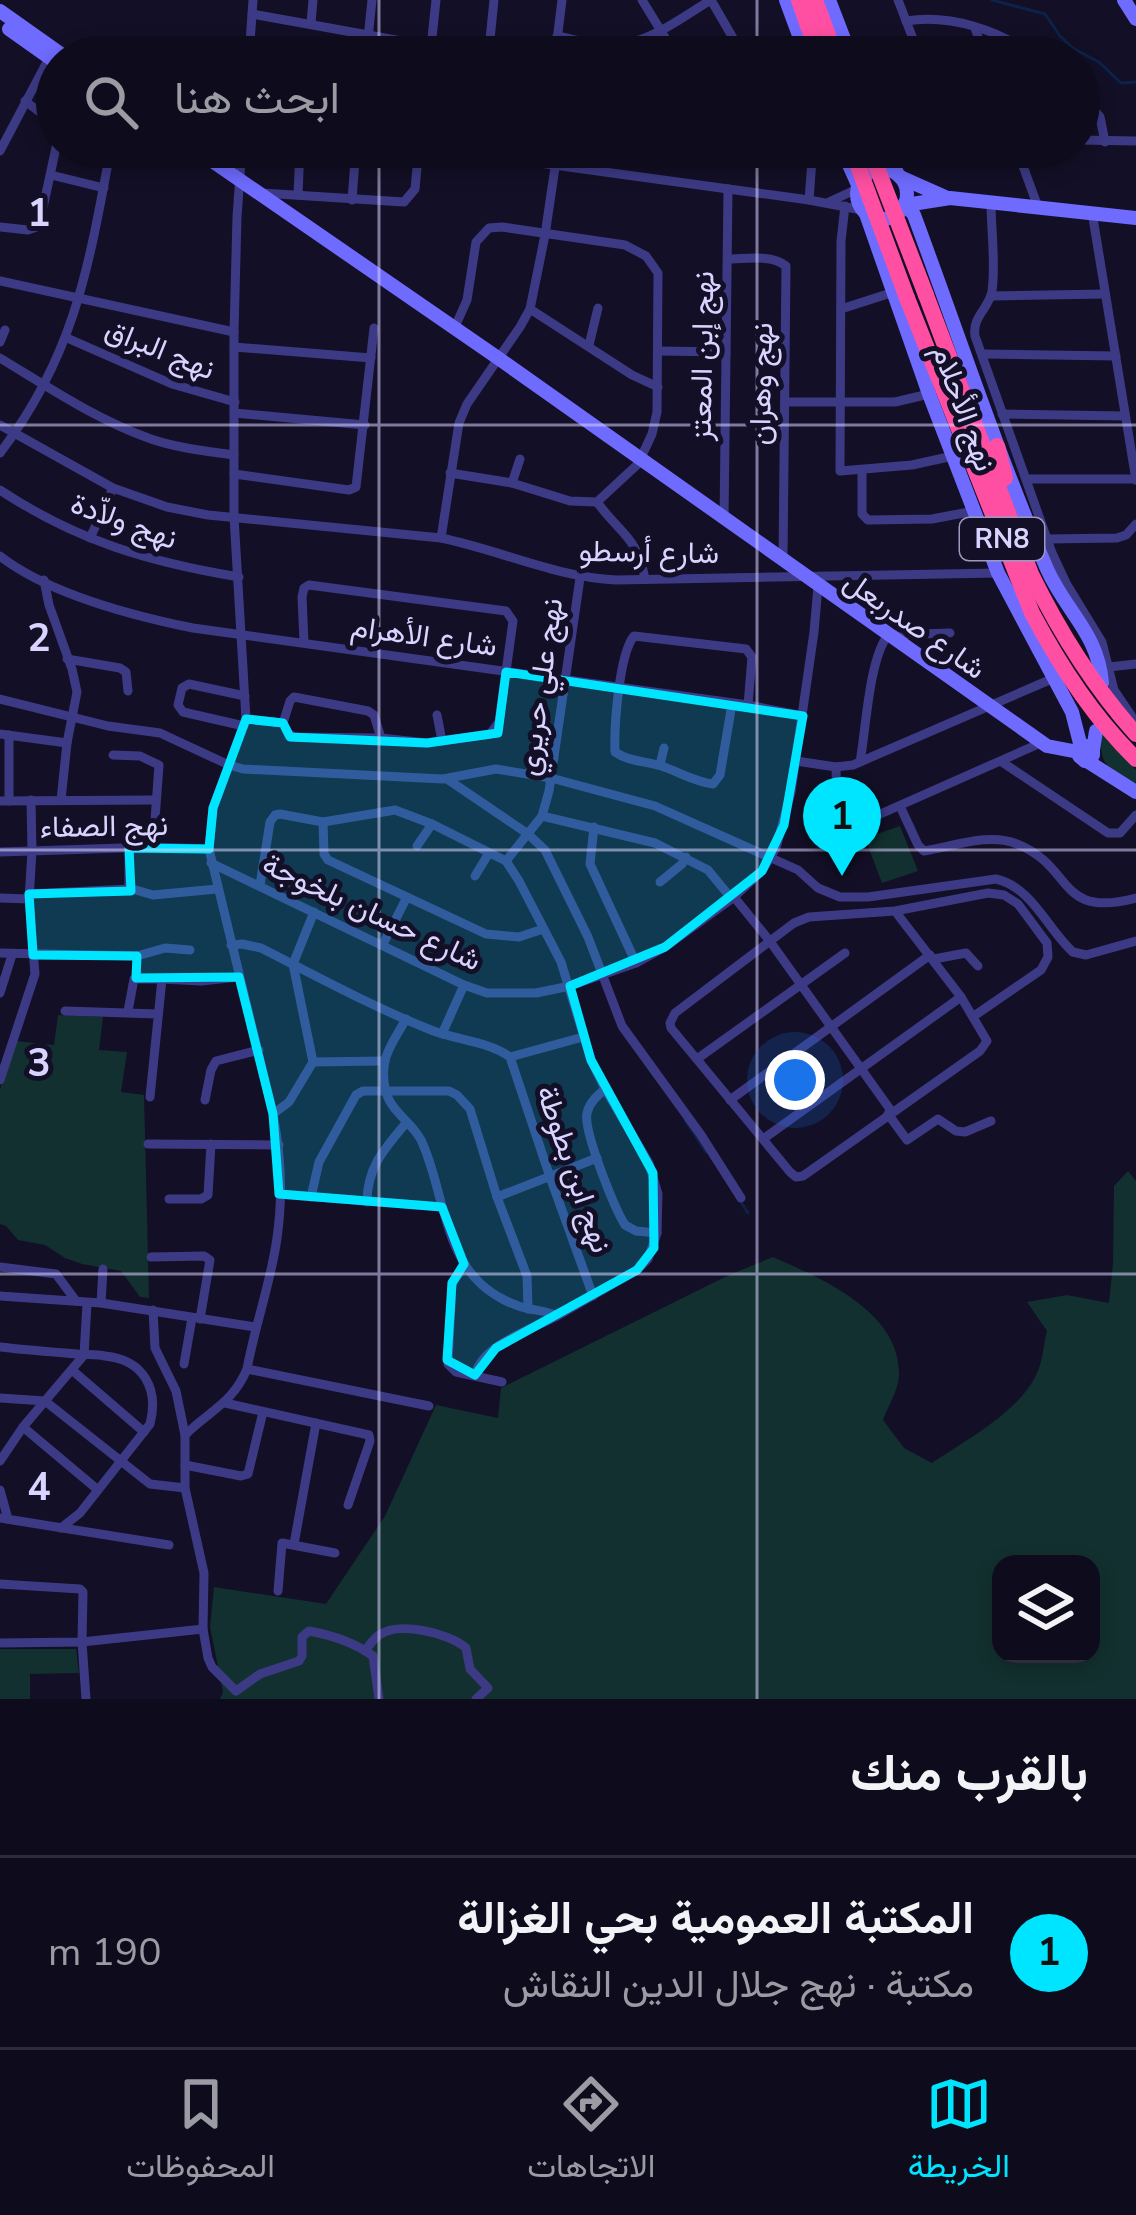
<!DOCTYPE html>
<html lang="ar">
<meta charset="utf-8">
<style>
body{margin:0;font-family:"Nunito Sans",Vazirmatn,sans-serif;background:#1c1929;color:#f1f3f6;direction:rtl}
.controls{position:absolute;right:36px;bottom:36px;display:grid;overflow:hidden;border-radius:24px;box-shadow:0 6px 18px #0003}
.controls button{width:108px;height:108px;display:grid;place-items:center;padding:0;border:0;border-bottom:3px solid #2e2b3b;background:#0e0b1c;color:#f1f3f6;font:60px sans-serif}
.you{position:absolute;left:795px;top:1080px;width:42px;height:42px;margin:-30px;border:9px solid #fff;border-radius:50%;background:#1a73e8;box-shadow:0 0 0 18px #1a73e833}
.badge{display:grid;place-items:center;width:78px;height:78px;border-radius:50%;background:#00e5ff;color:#111;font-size:39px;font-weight:700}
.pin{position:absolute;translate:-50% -99px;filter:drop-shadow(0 3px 6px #0008)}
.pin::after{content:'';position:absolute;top:63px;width:42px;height:36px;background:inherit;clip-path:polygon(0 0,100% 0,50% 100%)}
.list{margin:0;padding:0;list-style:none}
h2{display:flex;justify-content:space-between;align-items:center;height:156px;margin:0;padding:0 48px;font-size:51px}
h2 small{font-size:39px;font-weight:400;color:#9b9ba3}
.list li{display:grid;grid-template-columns:78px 1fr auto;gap:36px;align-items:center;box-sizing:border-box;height:192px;padding:0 48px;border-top:3px solid #2e2b3b}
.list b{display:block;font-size:45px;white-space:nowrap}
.list p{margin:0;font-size:39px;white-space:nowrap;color:#9b9ba3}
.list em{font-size:39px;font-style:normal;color:#9b9ba3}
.icon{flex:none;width:66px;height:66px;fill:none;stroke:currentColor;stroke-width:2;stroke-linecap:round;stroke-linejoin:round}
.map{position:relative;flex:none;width:1136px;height:1699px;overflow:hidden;direction:ltr}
.search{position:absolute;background:#0e0b1c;box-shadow:0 6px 18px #0003;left:36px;right:36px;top:36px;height:132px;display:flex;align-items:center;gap:30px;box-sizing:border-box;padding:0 42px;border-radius:66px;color:#9b9ba3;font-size:45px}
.sheet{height:348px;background:#0e0b1c}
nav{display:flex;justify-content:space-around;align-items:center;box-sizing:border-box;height:168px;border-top:3px solid #2e2b3b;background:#0e0b1c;font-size:33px;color:#9b9ba3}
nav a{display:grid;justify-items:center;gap:6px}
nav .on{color:#00e5ff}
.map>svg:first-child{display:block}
</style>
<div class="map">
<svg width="1136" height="1699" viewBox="0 0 1136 1699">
<rect width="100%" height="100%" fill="#130f26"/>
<!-- green -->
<g fill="#12302f" fill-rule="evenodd">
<path d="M1102,731L1136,770V786C1108,766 1098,768 1102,731Z"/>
<path d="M900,826L918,871L882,883L865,838Z"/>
<path d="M58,1015L103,1017L99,1050L127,1052L121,1092L144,1095L149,1298L140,1297L121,1271L82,1264L65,1258L45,1245L18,1240L6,1226L0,1224V1089L16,1041L54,1045Z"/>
<path d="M1128,1171L1136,1181V1699H220L223,1692L210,1627L214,1587L326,1604L385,1516L436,1405L498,1418L501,1388L727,1276L773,1257C821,1278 901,1312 899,1375C899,1389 888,1406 883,1420L904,1448L932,1463C966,1440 1025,1409 1039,1368C1043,1357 1044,1343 1047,1331L1027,1302L1067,1295L1109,1303L1113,1263L1114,1186ZM1001,1564H1091V1654H1001Z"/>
<path d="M0,1649H76L79,1673L30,1674V1699H0Z"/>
</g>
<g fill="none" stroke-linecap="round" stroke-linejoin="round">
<!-- stream -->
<g stroke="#0c2248" stroke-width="3">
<path d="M992,0L1045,14L1060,36L1074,49L1099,62L1121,83L1136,82"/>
<path d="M685,1120L706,1152"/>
<path d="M739,1199L748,1213"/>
</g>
<!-- street -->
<g stroke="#3d3a85" stroke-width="9">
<path d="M642,0L677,57"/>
<path d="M711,0L744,57"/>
<path d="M898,0L920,57"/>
<path d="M252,14L479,55H484L489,49L494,0"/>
<path d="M906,21C950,14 1000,30 1035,57"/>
<path d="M311,23L313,0"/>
<path d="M975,28L985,57"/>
<path d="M557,36C578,40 603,48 624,44C655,39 684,16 711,0"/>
<path d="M431,47L436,0"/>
<path d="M249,57L253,0"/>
<path d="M366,57L372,0"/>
<path d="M555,57L562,0"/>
<path d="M1079,92L1100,117L1105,142"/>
<path d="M25,101L57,125"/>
<path d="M1079,140L1136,141"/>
<path d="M242,147L237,217L234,332V517L246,719L213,808L209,849L273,1114C281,1155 283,1197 277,1238C271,1282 255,1325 247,1369C233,1403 209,1411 185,1435V1488L204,1573L203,1629L208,1658L212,1667L236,1691L260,1674L299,1661L302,1656V1637L309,1631C331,1635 355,1643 373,1656L379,1699"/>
<path d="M422,147L809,200L862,210"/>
<path d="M1016,147L1038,207"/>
<path d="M0,151L49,58"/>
<path d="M51,175L104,188"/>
<path d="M262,193L404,202L415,189L419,147"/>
<path d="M298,195L300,147"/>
<path d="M352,200L356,147"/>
<path d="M809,200L813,147"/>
<path d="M829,202L857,189"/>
<path d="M991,202C991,231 996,263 992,291C989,309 972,316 975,336L1052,553L1066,583L1102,642L1114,690L1133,718"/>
<path d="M845,206L841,241L840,471L912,465L953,456"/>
<path d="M1092,212L1136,480"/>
<path d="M0,227L28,230L39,226L57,143"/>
<path d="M728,259C746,259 772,254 786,266L783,560"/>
<path d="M0,281L234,332"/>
<path d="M992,296L1105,294"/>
<path d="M530,309L632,375L658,387"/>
<path d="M841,309L894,292"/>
<path d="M67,338L172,384L235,402"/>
<path d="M0,342L5,330"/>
<path d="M589,345L598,308"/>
<path d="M234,347L371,358"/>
<path d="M658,351L726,352"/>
<path d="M983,354L1116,356"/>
<path d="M0,358C48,387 97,420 151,439C177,448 206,451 234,455"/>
<path d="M785,402H895L929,394"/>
<path d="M234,413L365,425"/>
<path d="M1002,414L1125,416"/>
<path d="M0,425L113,488L167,507L208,515L441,538C500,550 555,577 616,580L998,573"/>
<path d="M0,453C75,355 89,265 111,147"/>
<path d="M862,471V514L868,520L932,519L974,511"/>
<path d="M450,473L512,483L570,501L597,502L638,464L652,434L657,412L658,273L646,256L625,245L502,227L489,228L476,242L467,300L454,329"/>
<path d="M234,474L349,490L356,487L374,328"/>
<path d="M1026,479H1136"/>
<path d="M512,483L520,459"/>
<path d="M0,490C77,541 149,562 239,577"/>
<path d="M597,502C621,535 637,536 645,579"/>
<path d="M724,520L728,189"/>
<path d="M90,538L113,488"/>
<path d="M441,538L459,423L467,404L520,327L530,309L545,235L558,147"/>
<path d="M1047,539L1117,538L1126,535L1136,524"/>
<path d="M0,556C49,594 134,616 193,628L748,705L803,716"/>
<path d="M44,580L49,605L72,669L77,692L67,743L61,800"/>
<path d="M67,659L120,668L126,672L128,691"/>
<path d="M1109,667L1136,664"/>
<path d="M0,699L108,726L160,733L229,765L243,769L443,779L496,769L551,778L655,806L798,870L818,888L840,897H868L996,879C1032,887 1048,930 1073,952L1086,955L1136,941"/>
<path d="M732,704L720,775L713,784C696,782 681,773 664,767C648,761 629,762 615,752C614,727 619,654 634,636L746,649L752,657L748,705"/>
<path d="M437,715L442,741"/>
<path d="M246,719L283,723L288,733L294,737L381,738L427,743L490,734L499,722L513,621L506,611L309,585L304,588L302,597L304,642"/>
<path d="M283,723L290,701L294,697L368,711L374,715L381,738"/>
<path d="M244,726L183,712L178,705L182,688L189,684L245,696"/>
<path d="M0,734L67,743"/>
<path d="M9,735V801"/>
<path d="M113,755L140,756L159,765L153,847"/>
<path d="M796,761L836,767L853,765L1054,678"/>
<path d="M860,762C866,729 869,659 888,635L950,633"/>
<path d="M1002,762L1108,833H1120L1136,815"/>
<path d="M660,765L664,748"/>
<path d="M836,767L837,820L842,826L851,827L1043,742"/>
<path d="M447,779L528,834L545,850L588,937L622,1026L701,1135L741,1198"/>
<path d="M0,801L155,800"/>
<path d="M900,806L918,845L924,851C952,847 989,832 1017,844C1075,867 1056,919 1136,898"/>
<path d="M542,816L655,843L708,870L731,898"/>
<path d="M323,822L324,854L328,860L486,934L519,937L543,929"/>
<path d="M594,827L590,864L636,963"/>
<path d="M417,846L432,824"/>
<path d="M0,852L153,847L209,849"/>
<path d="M506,861L542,816L549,791L580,578"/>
<path d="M211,863L464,985L487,993H536L570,986L636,963L665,947L734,897L762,871L776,848L791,792L814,632L818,586"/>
<path d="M475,876L489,853"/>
<path d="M660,882L682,864L686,857"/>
<path d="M260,885L270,822L275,815L280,814L323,822L395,810L432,824L506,861"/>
<path d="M129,888L153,895L217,889"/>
<path d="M29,894L129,889V848"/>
<path d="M734,897L769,940L892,1112"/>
<path d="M0,898L29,899"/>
<path d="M895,911L961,997L987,1041L980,1051L803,1176L796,1177L790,1172L671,1028L670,1023L675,1013L794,923L809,917L895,911L988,893L1004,895L1018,904L1047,943L1048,957L1041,970L974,1016"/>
<path d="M383,944L407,897"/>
<path d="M231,945L242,944L261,948C316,976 373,1007 431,1030C456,1040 488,1041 510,1057L583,1037"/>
<path d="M0,953L137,956L136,978"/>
<path d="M137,956L165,948L190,950"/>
<path d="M934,959L966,953L978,966"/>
<path d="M0,993L12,955"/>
<path d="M65,1011L158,1014"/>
<path d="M128,1011L134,979H162"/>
<path d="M406,1019C392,1044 379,1058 385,1088C389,1111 411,1121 421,1140C443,1186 442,1248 481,1284C494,1296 513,1306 530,1309C541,1311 547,1311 557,1316L637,1270L648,1259L657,1233L658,1194L649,1163L605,1089L591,1060L561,962L519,881L506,861"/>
<path d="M442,1034L464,985"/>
<path d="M510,1057L550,1177L593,1296"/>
<path d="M697,1059L845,953"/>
<path d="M313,1062L383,1061"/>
<path d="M0,1080L35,974L29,899L32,851L31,800"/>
<path d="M605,1089C597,1096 589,1103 587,1113C583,1131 615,1209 625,1225L636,1231L657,1233"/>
<path d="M150,1097L162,979L201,981L239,977"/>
<path d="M205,1100L211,1070L216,1061L259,1050"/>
<path d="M730,1100L930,955"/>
<path d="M273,1114L289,1102L313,1062L293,964L314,912"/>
<path d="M888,1114L907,1140L938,1119L956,1131L965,1132L991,1121"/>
<path d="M763,1139L961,997"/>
<path d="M148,1144L279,1145"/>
<path d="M279,1194L442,1207"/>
<path d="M311,1197L319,1162L356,1095L363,1091H449L457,1095L470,1109L497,1197L527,1276L528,1309"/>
<path d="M497,1197L597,1158"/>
<path d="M169,1199H201L208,1195L211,1144"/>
<path d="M367,1202C367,1167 385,1148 406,1123"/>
<path d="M151,1257L204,1256L210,1260L200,1319"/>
<path d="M465,1265L452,1283L448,1364L456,1372L502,1382"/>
<path d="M0,1267L56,1274L76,1301"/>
<path d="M0,1296L101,1303L255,1327"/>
<path d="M101,1303L103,1269"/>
<path d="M153,1310L155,1348L176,1391L185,1435"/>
<path d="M0,1347C26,1350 51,1352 77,1354C86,1355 96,1354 105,1356C144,1360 159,1389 150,1424L80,1513L61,1528"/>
<path d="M184,1364L192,1318"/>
<path d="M247,1369L429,1406"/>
<path d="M72,1370L144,1432"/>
<path d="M475,1375C483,1344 531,1330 557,1316"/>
<path d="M0,1398L45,1401L150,1484L185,1488"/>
<path d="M225,1403L369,1435L370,1441L348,1505"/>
<path d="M23,1427L98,1490"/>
<path d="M0,1461L23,1427L84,1355L87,1304"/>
<path d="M185,1465L241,1476L248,1474L263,1412"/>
<path d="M0,1490L8,1519"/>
<path d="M0,1518L169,1545"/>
<path d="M294,1544L316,1423"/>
<path d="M0,1584L80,1589L83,1592L82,1642L86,1699"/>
<path d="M278,1591L282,1543L335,1553"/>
<path d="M0,1643L82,1642L203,1629"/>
<path d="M365,1651C369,1645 374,1639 379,1635C399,1621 449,1633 466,1648L470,1669L488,1688L476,1699"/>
</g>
<!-- secondary -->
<g stroke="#6f6bff" stroke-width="14">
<path d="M786,0L807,57"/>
<path d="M829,0L851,57"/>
<path d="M1124,0L1136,19"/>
<path d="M0,11L65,57"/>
<path d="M9,29L57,63"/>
<path d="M192,147L498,358L1047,746L1073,751L1087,746L1093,750V755L1090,760L1085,761L1079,756L1078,751"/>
<path d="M841,147L858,185"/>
<path d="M885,147L898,175"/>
<circle cx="882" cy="194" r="25"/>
<path d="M900,177L945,197"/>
<path d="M906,202L912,204L950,198L1136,218"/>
<path d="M905,203L914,215C958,333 997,453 1047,569C1066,612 1098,633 1102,683"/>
<path d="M866,214L929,394L998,573L1072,712L1081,747"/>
<path d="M1093,750L1096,731"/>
<path d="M1087,761L1136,792"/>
</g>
<!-- highway -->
<g stroke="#ff4fa3" stroke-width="16">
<path d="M799,0L819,57"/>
<path d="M815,0L836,57"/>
<path d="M926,295L1031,574C1060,633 1092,685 1136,734"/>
<path d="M907,298L1032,613C1060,666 1093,717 1136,759"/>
<path d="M997,446L1005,478"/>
</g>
<!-- highway-bridge -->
<g stroke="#ff4fa3" stroke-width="16">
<path d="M851,147L907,298"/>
<path d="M869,147L926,295"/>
</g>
</g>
<!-- marked area -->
<path fill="#00e5ff" fill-opacity="0.2" stroke="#00e5ff" stroke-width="9" stroke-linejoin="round" d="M506,672L803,716L784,825L762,871L665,947L570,986L591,1060L653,1173L654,1248L637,1270L496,1348L475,1375L447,1360L452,1283L464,1264L442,1207L279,1194L273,1114L239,977L136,978L137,956L33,955L29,894L131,891L129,848L209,849L213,808L246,719L283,723L290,737L427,743L498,733Z"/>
<!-- grid -->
<path fill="none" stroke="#d9d4ff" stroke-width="3" stroke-opacity="0.55" d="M379,0V57M757,0V57M379,147V1699M757,147V1699M0,425H1136M0,850H1136M0,1274H1136"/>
<g text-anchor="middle" stroke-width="10" stroke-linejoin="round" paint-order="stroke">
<!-- shield labels -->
<rect fill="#130f26" stroke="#9e99be" stroke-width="3" x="960" y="518" width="84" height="42" rx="9"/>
<g font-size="27" font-weight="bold" fill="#d9d4ff">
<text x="1002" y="548">RN8</text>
</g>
<!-- street labels -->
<g font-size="30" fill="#d9d4ff" stroke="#130f26">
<text transform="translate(160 349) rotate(22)" y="10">نهج البراق</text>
<text transform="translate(702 356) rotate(-89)" y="10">نهج إبن المعتز</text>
<text transform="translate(761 384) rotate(-89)" y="10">نهج وهران</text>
<text transform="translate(964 408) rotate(70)" y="10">نهج الأحلام</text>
<text transform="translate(124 521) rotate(20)" y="10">نهج ولاّدة</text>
<text transform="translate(649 552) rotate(1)" y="10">شارع أرسطو</text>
<text transform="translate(915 625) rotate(35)" y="10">شارع صدربعل</text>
<text transform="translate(424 636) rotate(8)" y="10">شارع الأهرام</text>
<text transform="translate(540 687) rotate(-82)" y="10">نهج علي حريري</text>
<text transform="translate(104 826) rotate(-1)" y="10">نهج الصفاء</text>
<text transform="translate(372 912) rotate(25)" y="10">شارع حسان بلخوجة</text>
<text transform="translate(574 1169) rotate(71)" y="10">نهج ابن بطوطة</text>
</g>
</g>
<g font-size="39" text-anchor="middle" font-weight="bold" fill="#d9d4ff" stroke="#130f26" stroke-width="10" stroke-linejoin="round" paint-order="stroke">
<text x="39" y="226">1</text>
<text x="39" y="651">2</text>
<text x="39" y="1076">3</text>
<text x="39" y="1500">4</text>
</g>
</svg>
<div class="controls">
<button><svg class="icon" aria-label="layers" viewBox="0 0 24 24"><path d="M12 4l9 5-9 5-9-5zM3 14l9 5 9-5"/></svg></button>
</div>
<div class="you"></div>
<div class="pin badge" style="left:842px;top:876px">1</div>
<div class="search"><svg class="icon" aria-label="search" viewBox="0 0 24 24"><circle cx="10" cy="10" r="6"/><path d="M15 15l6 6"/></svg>ابحث هنا</div>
</div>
<section class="sheet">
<h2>بالقرب منك<small></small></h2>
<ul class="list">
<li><span class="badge">1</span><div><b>المكتبة العمومية بحي الغزالة</b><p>مكتبة · نهج جلال الدين النقاش</p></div><em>190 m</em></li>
</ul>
</section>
<nav>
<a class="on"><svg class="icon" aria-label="map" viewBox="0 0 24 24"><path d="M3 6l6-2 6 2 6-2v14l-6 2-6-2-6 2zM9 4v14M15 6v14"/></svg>الخريطة</a>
<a><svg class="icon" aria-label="directions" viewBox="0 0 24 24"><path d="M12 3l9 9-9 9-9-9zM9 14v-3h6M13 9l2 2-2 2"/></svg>الاتجاهات</a>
<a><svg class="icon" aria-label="saved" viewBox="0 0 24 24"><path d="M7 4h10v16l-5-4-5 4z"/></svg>المحفوظات</a>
</nav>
